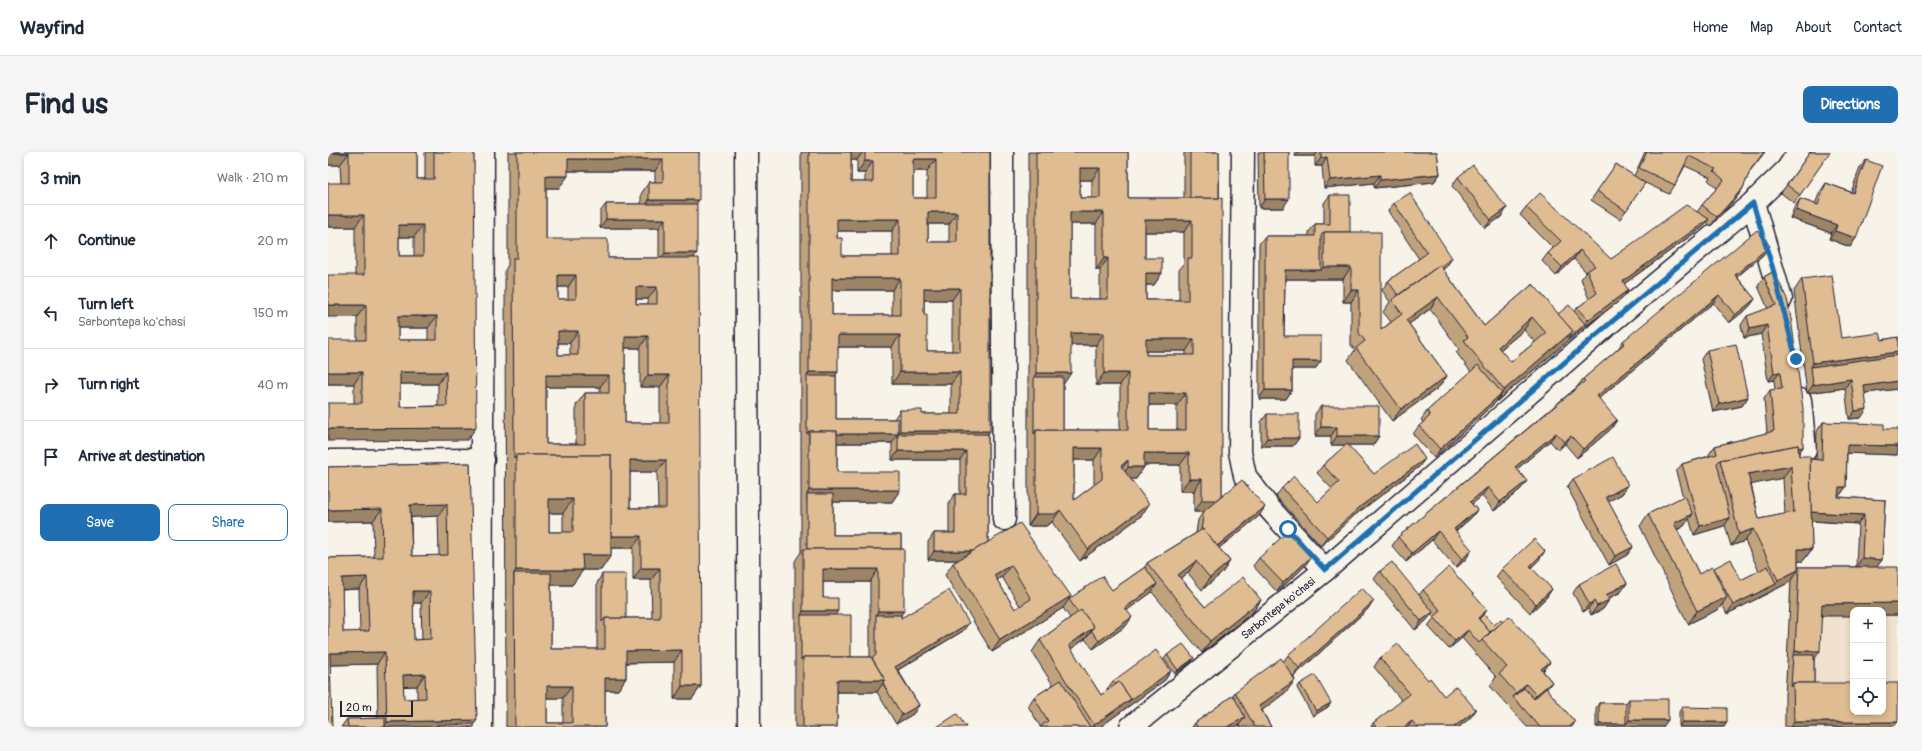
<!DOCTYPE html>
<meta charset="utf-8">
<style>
body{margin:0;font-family:Pangolin,sans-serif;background:#f6f6f7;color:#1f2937}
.controls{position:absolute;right:12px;bottom:12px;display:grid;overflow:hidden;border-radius:8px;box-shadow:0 2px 6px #0003}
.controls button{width:36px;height:36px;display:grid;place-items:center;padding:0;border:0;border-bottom:1px solid #e0e1e3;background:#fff;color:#1f2937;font:20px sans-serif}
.scale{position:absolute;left:12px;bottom:10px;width:73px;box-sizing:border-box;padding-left:4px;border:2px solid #22223b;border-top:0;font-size:11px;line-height:14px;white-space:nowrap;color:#22223b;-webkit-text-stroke:3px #f7f3e8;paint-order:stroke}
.stop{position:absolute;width:12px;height:12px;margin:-9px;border:3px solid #1f6fb2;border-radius:50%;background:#fff}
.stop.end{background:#1f6fb2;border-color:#fff;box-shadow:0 1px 4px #0008}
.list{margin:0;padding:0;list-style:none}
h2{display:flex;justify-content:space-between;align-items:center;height:52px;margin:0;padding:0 16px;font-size:17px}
h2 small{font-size:13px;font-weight:400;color:#747a83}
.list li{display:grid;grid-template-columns:26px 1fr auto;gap:12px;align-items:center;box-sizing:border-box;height:72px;padding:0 16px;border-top:1px solid #e0e1e3}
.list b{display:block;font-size:15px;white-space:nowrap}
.list p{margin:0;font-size:13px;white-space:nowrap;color:#747a83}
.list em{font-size:13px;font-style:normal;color:#747a83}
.actions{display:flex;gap:8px;padding:12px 16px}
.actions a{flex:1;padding:9px 0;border:1px solid #1f6fb2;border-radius:8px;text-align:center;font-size:14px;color:#1f6fb2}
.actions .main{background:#1f6fb2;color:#fff}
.icon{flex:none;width:22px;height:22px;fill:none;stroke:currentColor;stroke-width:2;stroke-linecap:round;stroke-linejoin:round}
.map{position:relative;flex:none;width:1570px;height:575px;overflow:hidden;border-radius:8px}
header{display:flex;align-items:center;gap:24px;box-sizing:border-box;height:56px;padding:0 20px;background:#fff;border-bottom:1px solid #e0e1e3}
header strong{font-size:19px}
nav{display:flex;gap:22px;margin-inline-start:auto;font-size:14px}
.intro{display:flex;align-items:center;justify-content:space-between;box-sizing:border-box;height:96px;padding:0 24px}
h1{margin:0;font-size:28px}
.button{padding:10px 18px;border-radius:8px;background:#1f6fb2;color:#fff;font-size:14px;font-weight:700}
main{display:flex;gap:24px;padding:0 24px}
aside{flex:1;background:#fff;border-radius:8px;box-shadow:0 2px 6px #0003}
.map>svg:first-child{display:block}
</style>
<header>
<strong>Wayfind</strong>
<nav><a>Home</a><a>Map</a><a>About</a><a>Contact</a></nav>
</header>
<div class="intro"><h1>Find us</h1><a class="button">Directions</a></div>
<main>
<aside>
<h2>3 min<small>Walk · 210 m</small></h2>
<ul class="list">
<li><svg class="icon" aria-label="ahead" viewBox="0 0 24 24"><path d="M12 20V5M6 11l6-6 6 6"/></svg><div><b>Continue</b></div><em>20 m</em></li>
<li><svg class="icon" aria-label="left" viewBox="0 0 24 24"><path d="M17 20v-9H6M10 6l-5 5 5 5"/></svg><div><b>Turn left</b><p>Sarbontepa ko'chasi</p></div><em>150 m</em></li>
<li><svg class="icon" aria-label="right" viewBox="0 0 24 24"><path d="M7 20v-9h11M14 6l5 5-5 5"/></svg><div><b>Turn right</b></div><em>40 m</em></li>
<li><svg class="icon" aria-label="arrive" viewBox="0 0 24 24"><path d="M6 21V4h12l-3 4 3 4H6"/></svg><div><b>Arrive at destination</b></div></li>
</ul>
<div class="actions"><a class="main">Save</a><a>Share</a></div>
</aside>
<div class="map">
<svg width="1570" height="575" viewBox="0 0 1570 575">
<rect width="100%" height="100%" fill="#f7f3e8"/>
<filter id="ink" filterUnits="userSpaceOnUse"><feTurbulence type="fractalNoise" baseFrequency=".025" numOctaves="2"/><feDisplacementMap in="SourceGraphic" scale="8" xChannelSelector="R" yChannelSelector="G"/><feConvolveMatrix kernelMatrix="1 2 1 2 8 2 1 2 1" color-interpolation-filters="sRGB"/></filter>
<g filter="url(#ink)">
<!-- built -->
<path fill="#f0e2ce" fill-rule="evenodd" d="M1570,424V575H1455L1462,427ZM1525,458H1555V560H1525Z"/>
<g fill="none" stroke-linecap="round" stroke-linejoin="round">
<!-- minor casing -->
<g stroke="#22223b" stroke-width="25">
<g id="minor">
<path d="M418,0L421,575"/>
<path d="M674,0L676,367"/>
<path d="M915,0L912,300L917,324L941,356L997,418"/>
<path d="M1425,51L1453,147"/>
<path d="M1472,248L1477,298"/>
<path d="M0,309L155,308"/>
<path d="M153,575L155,0"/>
<path id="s1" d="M803,575L997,418L1285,168L1425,51L1459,18L1471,0"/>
</g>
</g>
<!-- minor -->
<use href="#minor" stroke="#f7f3e8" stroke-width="22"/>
</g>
<!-- wall -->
<g fill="#c0a27d" stroke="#22223b" fill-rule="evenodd">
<path d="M0,0H89V27H97V0H146L139,288L26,251V232H0L29,188V165L27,123V75H0L13,31L12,13H0ZM71,85H86V104H71ZM70,176H100V188H70ZM72,232H110V254L72,255Z"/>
<path d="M180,0H371L366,106L373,534L364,547H346V510L298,511V526L290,538H277V575H178L177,118L180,113ZM240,19H327V30H321L313,42V52H278L272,60V76H331V106H280L218,87V36H231ZM230,135H240V147H230ZM308,147H320V152H308ZM230,191H242V203H230ZM297,196H312V235H332V271H297ZM218,235H272V241H257L248,253V292H218ZM302,320H329L330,356H302ZM221,361H235V380H221ZM283,396H305V428H323L324,466H298L274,422L269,431V497H223V433H244L255,418H273L283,403ZM219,546H235V571H219Z"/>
<path d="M473,0H662L660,282V390L741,447L784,438L817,415L819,411L868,381L870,368L875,360H866V339H852V313H816V315L808,327H802L821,352L813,364L752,409L724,370L718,374H700V0H800V46H856V0H891L894,343L892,346L931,364L891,396L902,409L894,421L874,438L860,421L853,426L877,455L933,448L925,460L874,501L824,440L799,458L798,474L765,497L757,487L743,497L773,543L780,538L779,537L785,529L843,519L837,528L772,575H712V574L700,554L706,545L725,533L704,500L712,488L742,466L735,456L664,500L617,423L625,411L631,408H600V390L606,381H621V350L627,342H632V308H564V291H509V320L572,338L564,350H505V383H573V466L635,479L570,518L591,553L585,562L568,572L549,540H509V575H467V409L473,400ZM523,8H529V21H537V30H523ZM585,19H599V46H585ZM752,28H764V46H752ZM600,72H621V90H600ZM742,72H768V118H772V147H742ZM509,79H564V104H514L509,86ZM817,80H856V112L851,118V148H818V133H826L834,121L817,106ZM504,138H564V163H504ZM596,148H624V199H599L596,163ZM743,193H768V233H792V278H735V233ZM510,195H564V232H623V262H594L572,258L566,267H508V224ZM818,199H858V203H818ZM821,253H849V278H821ZM746,308H766V333L746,348ZM674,425L692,454L687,457L669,428ZM495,430H542V505H523L508,463L495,446Z"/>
<path d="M930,0H961L955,56H931Z"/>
<path d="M967,0H1109L1112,22L1106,30L1046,36V31L996,36L994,14H987V4H967Z"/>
<path d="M1317,0H1437L1422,19L1415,36L1409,45L1383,74L1378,70L1375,75L1296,132L1294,147L1254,177L1168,250L1106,306L1085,282L1091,274L1095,270L1093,268L1099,259L1143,220L1128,200L1131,197L1102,157L1081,172L1119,224L1110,236L1064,269L1020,208L1027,198L1023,193V150H1015V127H957L956,184L993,209L987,217H964V238L958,247H931V92L937,84H981V80L987,72H996V51L1002,43L1022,80L1053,178L1063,170L1055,160L1062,150L1054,138L1060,129L1091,107L1060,59L1066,51L1124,106L1118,115L1115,117L1156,174L1205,132L1230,162L1246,160L1249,156L1261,147L1253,127L1258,120L1246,107L1228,124L1214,109L1220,101L1225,96L1192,63L1198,55L1283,107L1369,60L1374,53L1389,36L1380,28L1382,25L1357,14L1347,33L1341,42L1313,29L1317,31L1292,67L1263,48L1288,12L1306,24ZM1196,178L1207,190L1183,210L1172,198Z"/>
<path d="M1482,0H1502L1466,51L1453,41Z"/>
<path d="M1538,8L1528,86L1522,95L1501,87L1503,81L1462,66L1466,56L1472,47L1487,52L1492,40L1498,31L1523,40L1532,16Z"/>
<path d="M1130,25L1179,56L1173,65L1157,76L1124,34Z"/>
<path d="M1436,102L1409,125L1427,147L1421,155L1401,171L1385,151L1271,246L1283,277L1249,306L1237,292L1230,298L1222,289L1189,317L1193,337L1166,359L1154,344L1144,352L1149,358L1143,366L1128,379L1138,407L1128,416L1104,388L1078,410L1064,394L1070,385L1249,235L1255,227L1290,197L1295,189Z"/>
<path d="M1446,119L1475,295L1471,301V304L1482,307H1488L1489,279L1495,270L1556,277L1569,303L1519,301L1518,335L1512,343H1510V345L1557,348L1554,408L1548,415L1570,463H1555V458L1493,464L1486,508V531L1570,575H1457V543L1459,511L1463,429L1462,430L1399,462L1394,452L1391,457L1360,472L1312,374L1320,362L1355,345L1348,320L1354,312L1381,304V302L1387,294L1439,281L1436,247L1442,238H1447L1446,228L1440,229L1433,182L1416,186L1413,173L1419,164L1440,157L1430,134L1436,125ZM1455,326L1457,362L1431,367L1423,332ZM1361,366L1366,383L1396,374L1397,373L1403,394L1417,389L1431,419L1413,428L1386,416L1385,417L1371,422L1349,378L1356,374ZM1483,369L1530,372L1528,415H1471L1470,417V409H1475L1484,397Z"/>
<path d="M1474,127L1513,186L1554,188L1570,185V237L1537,241L1533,266L1521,267L1517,236L1479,241L1466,139Z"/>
<path d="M1379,198L1420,245L1414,254L1385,260L1373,207Z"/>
<path d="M993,254L1051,284L1045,293H1019L1046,322L1091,315L1027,363L993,394L948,344L954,336L990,350L1004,337L989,321L995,313L1018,293H1003V284H987V262Z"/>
<path d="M939,262L971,286L965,294H933V270Z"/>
<path d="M142,311L146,575H13L19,567L50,566L49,512L3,513L0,406L46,405L45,369L0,370V315ZM110,364L111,404H84L83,365ZM31,437L32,480H15L14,438ZM85,451H93L94,487L86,488ZM75,534H89V547H76Z"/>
<path d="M1245,327L1300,333L1294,342L1280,349L1305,395L1299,403L1281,413L1239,335Z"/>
<path d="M931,406L977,414L949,440L925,414Z"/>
<path d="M1211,408L1203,416L1224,437L1218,446L1202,461L1168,425L1174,417Z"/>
<path d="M1052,419L1091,443L1095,438L1156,462L1166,473L1222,510L1215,519L1224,530L1218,537L1247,570L1244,575H1199L1162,534L1168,525L1134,486L1121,497L1100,474L1106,466L1103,462L1099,468L1087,478L1046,427Z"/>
<path d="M1299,431L1293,440L1280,447L1281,448L1275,457L1263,463L1260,457L1255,460L1245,441L1251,432Z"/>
<path d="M1040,457L965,525L964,523L967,528L958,540L934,558L943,575H912L911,573L908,575H864L867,571L905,543L907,540L955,510L960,503Z"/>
<path d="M839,503L866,506L863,510L847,522L836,507Z"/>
<path d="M1052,506L1100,528L1116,544L1148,558L1142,566L1131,575H1043L1045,571L1074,549L1046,515Z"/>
<path d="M972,532L1000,555L985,564L969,536Z"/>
<path d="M1301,547L1335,575H1268V556L1271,551H1298Z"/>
<path d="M1354,555L1399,570L1396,575H1351V560Z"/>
</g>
<!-- shaded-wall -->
<g fill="#9c8466" stroke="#22223b">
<path d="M521,0H535L529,8H515Z"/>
<path d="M970,0H990L987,4H967Z"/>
<path d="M0,1H21L12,13H0Z"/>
<path d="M999,5L994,14H987L993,6Z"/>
<path d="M240,7H335L327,19H231Z"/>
<path d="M585,7H608L599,19H577Z"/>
<path d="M537,9H545L537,21H529Z"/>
<path d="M752,16H772L764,28H743Z"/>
<path d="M1112,22L1106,30L1046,36L1052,28Z"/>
<path d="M1052,23L1046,31L996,36L1002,28Z"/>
<path d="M218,24H240L231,36H209Z"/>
<path d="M1415,36L1409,45L1383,74L1389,65Z"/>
<path d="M937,47H961L955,56H931Z"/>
<path d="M321,48H371L363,60H313Z"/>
<path d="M1179,56L1173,65L1157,76L1163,68Z"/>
<path d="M1468,58L1509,73L1503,81L1462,66Z"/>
<path d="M600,60H629L621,72H592Z"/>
<path d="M742,60H776L768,72H733Z"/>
<path d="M0,63H36L27,75H0Z"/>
<path d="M278,67H337L331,76H272Z"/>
<path d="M509,67H572L564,79H501Z"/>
<path d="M1381,67L1375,75L1289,137L1295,129Z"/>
<path d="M817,68H864L856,80H809Z"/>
<path d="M71,73H95L86,85H62Z"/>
<path d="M1507,79L1528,86L1522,95L1501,87Z"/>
<path d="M1442,94L1436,102L1401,131L1407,123Z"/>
<path d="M1252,98L1246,107L1228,124L1234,115Z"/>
<path d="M337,101H369L363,109H331Z"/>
<path d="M776,106H780L772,118H768Z"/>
<path d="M1124,106L1118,115L1067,152L1071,145Z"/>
<path d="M996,115H1023L1015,127H951L957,118H993Z"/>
<path d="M818,121H834L826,133H809Z"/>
<path d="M230,123H248L240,135H221Z"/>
<path d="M504,126H572L564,138H495Z"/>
<path d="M308,135H329L320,147H299Z"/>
<path d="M596,136H632L624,148H587Z"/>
<path d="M1023,138H1031L1023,150H1015Z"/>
<path d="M1300,138L1294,147L1254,177L1168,250L1176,238L1245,179L1257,172L1260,168Z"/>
<path d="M1391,143L1385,151L1263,253L1269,244Z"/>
<path d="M1110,145L1102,157L1070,180L1078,168Z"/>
<path d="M1427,147L1421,155L1401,171L1407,163Z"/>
<path d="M0,153H38L29,165H0Z"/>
<path d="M70,164H109L100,176H61Z"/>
<path d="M1204,165L1196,178L1161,207L1170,195Z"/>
<path d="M1439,173L1433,182L1416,186L1422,177Z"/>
<path d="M230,179H250L242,191H221Z"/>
<path d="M743,181H776L768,193H735Z"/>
<path d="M510,183H572L564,195H502Z"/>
<path d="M297,184H320L312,196H289Z"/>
<path d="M818,187H866L858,199H810Z"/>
<path d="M1570,200V210L1483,215L1485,211Z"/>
<path d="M964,209H993L987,217H958Z"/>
<path d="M0,220H34L26,232H0Z"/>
<path d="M72,220H118L110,232H63Z"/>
<path d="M481,220H510L502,232L479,224Z"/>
<path d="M572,220H632L623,232H564Z"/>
<path d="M1452,220L1446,228L1440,229L1446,221Z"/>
<path d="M708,221H743L735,233L706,225Z"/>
<path d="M776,221H800L792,233H768Z"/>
<path d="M218,223H281L272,235H209Z"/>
<path d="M320,223H341L332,235H312Z"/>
<path d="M1119,224L1110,236L1064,269L1073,257Z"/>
<path d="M1523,227L1517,236L1479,241L1485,233Z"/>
<path d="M1570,229V237L1530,242L1536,234Z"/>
<path d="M937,238H964L958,247H931Z"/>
<path d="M821,241H858L849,253H812Z"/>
<path d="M1174,241L1168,250L1106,306L1112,297Z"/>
<path d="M1420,245L1414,254L1385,260L1391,252Z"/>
<path d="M1539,257L1533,266L1521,267L1527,259Z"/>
<path d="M1289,268L1283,277L1249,306L1255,297Z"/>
<path d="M993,275H1009L1003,284H987Z"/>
<path d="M148,276L139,288L0,289V277Z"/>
<path d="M572,279H662L654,291L570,282Z"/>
<path d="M1228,281L1222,289L1181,324L1187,315Z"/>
<path d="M481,282H570L564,291H481Z"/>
<path d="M1009,284H1051L1045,293H1003Z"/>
<path d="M1243,284L1237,292L1230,298L1236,290Z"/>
<path d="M939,286H971L965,294H933Z"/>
<path d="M1519,293L1570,294V301L1569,303L1513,301Z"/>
<path d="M1475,295L1469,304L1392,311Z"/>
<path d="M746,296H774L766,308H737Z"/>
<path d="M570,299H638L632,308H564Z"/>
<path d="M816,301H861L852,313H808Z"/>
<path d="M1097,307L1091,315L1027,363L993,394L999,385L1033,354Z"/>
<path d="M302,308H338L329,320H293Z"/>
<path d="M800,308L792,320L793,314Z"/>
<path d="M1463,314L1455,326L1412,335L1420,322Z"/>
<path d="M800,315H816L808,327H792Z"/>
<path d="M861,327H874L866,339H852Z"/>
<path d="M1199,329L1193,337L1166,359L1172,350Z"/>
<path d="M1300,333L1294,342L1272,354L1278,345Z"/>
<path d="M1160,335L1154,344L1136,359L1142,350Z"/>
<path d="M1511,335H1518L1512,343H1505Z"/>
<path d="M481,338H572L564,350H479V342Z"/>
<path d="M894,343L885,355L879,360H866L874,348Z"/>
<path d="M221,347H245L235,361H210Z"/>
<path d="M119,352L110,364L74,366L82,353Z"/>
<path d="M821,352L813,364L752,409L760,397Z"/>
<path d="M937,355L931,364L880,405L886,397Z"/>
<path d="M54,357L45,369L0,370V358Z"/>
<path d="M732,358L724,370L718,374H700L708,362Z"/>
<path d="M1149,358L1143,366L1120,385L1126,377Z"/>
<path d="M1479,360L1536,363L1530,372L1473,368Z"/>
<path d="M1365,362L1356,374L1337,383L1346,371Z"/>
<path d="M1402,366L1396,374L1366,383L1372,374Z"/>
<path d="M1425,377L1417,389L1403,394L1411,382Z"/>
<path d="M1110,379L1104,388L1078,410L1084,401Z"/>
<path d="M281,384H313L305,396H273Z"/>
<path d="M1305,395L1299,403L1281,413L1287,404Z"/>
<path d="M1470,397H1484L1475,409L1461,410Z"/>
<path d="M1144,398L1138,407L1128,416L1134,407Z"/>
<path d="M606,399H649L643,408H600Z"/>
<path d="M1217,399L1211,408L1196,423L1202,414Z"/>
<path d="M254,403H283L273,418H244Z"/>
<path d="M983,405L977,414L949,440L955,431Z"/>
<path d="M1534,406L1554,408L1548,416L1528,415Z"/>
<path d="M868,409L860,421L842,435L850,423Z"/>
<path d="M902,409L894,421L874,438L882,426Z"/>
<path d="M683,413L674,425L658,435L666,423Z"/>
<path d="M313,416H332L323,428H305Z"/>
<path d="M495,417H550L542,430H487Z"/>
<path d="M188,418H255L244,433H186V421Z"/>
<path d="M1470,418L1462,430L1399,462L1405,453L1448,432L1450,428Z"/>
<path d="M39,425L31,437L6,438L14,426Z"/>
<path d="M1299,431L1293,440L1272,451L1278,443Z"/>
<path d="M829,432L823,441L791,464L797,456Z"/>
<path d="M1224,437L1218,446L1202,461L1208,452Z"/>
<path d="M85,439H102L93,451H77Z"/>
<path d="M743,444L735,456L664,500L672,488Z"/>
<path d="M1399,445L1391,457L1360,472L1369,459Z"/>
<path d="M933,448L925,460L874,501L882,489Z"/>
<path d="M1281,448L1275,457L1263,463L1269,454Z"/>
<path d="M1046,449L1040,457L965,525L971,516Z"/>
<path d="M1266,449L1260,457L1255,460L1261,452Z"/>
<path d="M1570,451V463H1555V458H1525V464H1485L1494,452Z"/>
<path d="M1159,458L1153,467L1148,471L1150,466Z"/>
<path d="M475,459H510L502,471L473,463Z"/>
<path d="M550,459H576L567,471L548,463Z"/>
<path d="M1105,460L1099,468L1087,478L1093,469Z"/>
<path d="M804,465L798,474L765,497L771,489Z"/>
<path d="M641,471L635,479L561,523L567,515Z"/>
<path d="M766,475L757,487L732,505L741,493Z"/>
<path d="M1140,478L1134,486L1121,497L1127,489Z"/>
<path d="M354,498L346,510L290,511L298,499Z"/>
<path d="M1467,499H1492L1484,511L1465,503Z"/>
<path d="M57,500L49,512L0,513L2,501Z"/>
<path d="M866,506L863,510L847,522L850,518Z"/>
<path d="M1222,510L1213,522V517Z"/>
<path d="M843,519L837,528L772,575H765L766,573L803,547Z"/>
<path d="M97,522L89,534L67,535L75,523Z"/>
<path d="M277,526H298L290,538H269Z"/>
<path d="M509,528H557L549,540H501Z"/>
<path d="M967,528L958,540L923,567L931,554Z"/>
<path d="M1224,530L1215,542L1200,556L1208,543Z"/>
<path d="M1198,532L1190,544L1185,545L1188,541Z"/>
<path d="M219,534H244L235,546H211Z"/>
<path d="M354,534H373L364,547H346Z"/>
<path d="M1003,551L1000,555L985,564L988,559Z"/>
<path d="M591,553L585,562L568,572L574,563Z"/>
<path d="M1148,558L1142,566L1131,575H1126Z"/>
<path d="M917,565L911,573L908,575H899Z"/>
<path d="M149,568L144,575L109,573L107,575H56L59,570Z"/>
<path d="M1301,568H1340L1335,575H1269L1271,572H1298Z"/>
<path d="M1084,569L1080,575H1076Z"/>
<path d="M1354,570H1399L1396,575H1351Z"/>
<path d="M1466,570H1570V575H1462Z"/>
</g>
<!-- building -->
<g fill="#dfbc91" stroke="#22223b" fill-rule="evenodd">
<path d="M0,0H89V27H106V0H146L148,276L0,277V251H34V220H0V188H38V153H0V123H36V63H0V31H21V1H0ZM71,73H95V104H71ZM70,164H109V188H70ZM72,220H118L119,254L72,255Z"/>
<path d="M189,0H371V48H321V30H335V7H240V24H218V87H280V106H371L373,534H354V498L298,499V526H277V575H187L186,421H223V497H277V466H332V416H313V384H283V303H188L186,306L185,106H189ZM230,123H248V147H230ZM308,135H329V152H308ZM230,179H250V203H230ZM297,184H320V223H341V271H297ZM218,223H281V241H257V292H218ZM302,308H338V356H302ZM219,534H244V571H219Z"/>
<path d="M481,0H523V30H545V9H537V0H662V279H572V258H594V262H632V220H572V183H510V220H481ZM585,7H608V46H585ZM600,60H629V90H600ZM509,67H572V104H514V86H509ZM504,126H572V163H504ZM596,136H632V199H599V163H596Z"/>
<path d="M708,0H800V46H894V343L888,348H874V327H861V301H816V315H800V308L793,314L821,352L760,397L732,358L727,362H708V278H800V221H776V181H743V221H708ZM752,16H772V46H752ZM742,60H776V106H780V147H742ZM817,68H864V106H860V148H818V121H834V106H817ZM818,187H866V203H818ZM821,241H858V278H821ZM746,296H774V327L746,348Z"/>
<rect x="862" y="0" width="29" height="46"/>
<path d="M936,0H961V47H937Z"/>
<path d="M993,0H1109L1112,22L1052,28V23L1002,28L999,5L993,6Z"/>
<path d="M1319,0H1436L1423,17L1415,36L1389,65L1374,53L1396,28L1386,19L1388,17L1361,4L1347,33L1311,16Z"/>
<path d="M1482,0H1502L1472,43L1459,33Z"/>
<path d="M1538,8L1554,14L1528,86L1507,79L1509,73L1468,58L1472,47L1490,53L1498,31L1525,41Z"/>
<path d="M1288,12L1317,31L1298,59L1269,39Z"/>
<path d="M1145,13L1179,56L1163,68L1130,25Z"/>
<path d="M1082,41L1124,106L1113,114L1112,113L1070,143L1060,129L1099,101L1066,51Z"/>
<path d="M1212,41L1283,107L1358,53L1381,67L1295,129L1300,138L1260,168L1249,156L1269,141L1259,119L1267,114L1252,98L1234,115L1220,101L1233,89L1198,55Z"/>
<path d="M1002,43H1022V80H996L993,84V118H957L956,184H993V209H964V238H937V84H987V72H1002Z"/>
<path d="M278,52H369V101H337V67H278Z"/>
<path d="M1429,78L1442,94L1407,123L1427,147L1407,163L1391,143L1269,244L1289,268L1255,297L1243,284L1236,290L1228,281L1187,315L1199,329L1172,350L1160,335L1142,350L1149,358L1126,377L1144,398L1134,407L1110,379L1084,401L1070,385L1257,229L1255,227L1297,191L1295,189Z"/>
<path d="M996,80H1053V178L1074,162L1064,148L1112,113L1156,174L1205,132L1245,179L1176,238L1145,200L1136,188L1140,185L1110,145L1078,168L1119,224L1073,257L1028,196L1037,189L1031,181V138H1023V115H996ZM1204,165L1218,181L1183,210L1170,195Z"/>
<path d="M1446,119L1459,147L1463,166L1475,257V295L1470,296V293L1392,308L1389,311L1402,366L1372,374L1354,312L1389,302L1387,294L1446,279L1442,238L1454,237L1452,220L1446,221L1439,173L1422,177L1419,164L1448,153L1436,125Z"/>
<path d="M1504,123L1513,186L1552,181L1554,188L1570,185V200L1485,211L1474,127Z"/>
<path d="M1241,153L1257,172L1240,187L1245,179L1230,162Z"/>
<path d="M1408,192L1420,245L1391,252L1379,198Z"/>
<path d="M1570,203V229L1536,234L1539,257L1527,259L1523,227L1485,233L1483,215Z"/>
<path d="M1150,213L1174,241L1112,297L1091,274L1102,264L1099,259Z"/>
<path d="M479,224H508V267H570V282H509V279H481L479,282Z"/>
<path d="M706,225H735V278H708L706,282Z"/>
<path d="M993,254H1051V284H1009V275H993Z"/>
<rect x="939" y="262" width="32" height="24"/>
<path d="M1495,270L1556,272V277H1570V294L1519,293L1518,335H1511L1510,345L1557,348L1554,408L1534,406L1536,363L1483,360L1482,307L1494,308Z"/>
<path d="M481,279H509V320H572V338H481Z"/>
<path d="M570,282H660V390L645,399H606V381H627V342H638V299H570Z"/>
<path d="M1019,292L1046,322L1087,292L1097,307L1033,354L999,385L954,336L966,324L990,350L1011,330L995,313Z"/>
<path d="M1470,293L1471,304H1482L1484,397H1470V418L1450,428L1425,377L1411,382L1392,308ZM1463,314L1466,360L1431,367L1420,322Z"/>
<path d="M188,303H283V403H254L255,418H188ZM221,347H245V380H221Z"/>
<path d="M1285,305L1300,333L1278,345L1305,395L1287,404L1245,327Z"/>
<path d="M142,311L149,568L59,570L57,500L2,501L4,575H0V406L55,405L54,357L0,358V315ZM119,352L120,403L84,404L82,353ZM39,425L41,479L15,480L14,426ZM85,439H102L103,487L86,488ZM97,522L98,546L76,547L75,523Z"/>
<path d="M914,328L937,355L889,394L875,377L873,378L876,359Z"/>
<path d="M479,342H505V383H573V397H479Z"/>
<path d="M1356,344L1365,362L1346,371L1371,422L1384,415L1399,445L1369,459L1320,362Z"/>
<path d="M692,371L743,444L672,488L625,411ZM683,413L703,447L687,457L666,423Z"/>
<path d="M875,377L902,409L882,426L868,409L850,423L877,455L915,425L933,448L882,489L819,411Z"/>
<path d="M959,380L983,405L955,431L931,406Z"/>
<path d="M1206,387L1217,399L1202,414L1224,437L1208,452L1174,417Z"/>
<path d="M475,397H576V459H550V417H495V446H510V459H475Z"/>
<path d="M1403,407L1413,428L1440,414L1448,432L1405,453L1386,416Z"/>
<path d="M1064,410L1105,460L1093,469L1052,419Z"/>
<path d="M1288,412L1299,431L1278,443L1281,448L1269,454L1266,449L1261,452L1251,432Z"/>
<path d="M817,415L829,432L797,456L804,465L771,489L763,478L766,475L753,458L750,461L741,447L774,424L784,438Z"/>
<path d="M1121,415L1159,458L1150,466L1162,480L1151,491L1140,478L1127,489L1106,465L1113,459L1095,438Z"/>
<path d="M1471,415H1570V451L1494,452L1492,499H1467Z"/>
<path d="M274,422H298V466H277L274,470Z"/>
<path d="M1034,436L1046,449L971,516L960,503Z"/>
<path d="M621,438L641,471L567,515L591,553L574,563L555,532L557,528L544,506L548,503V463H573V466Z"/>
<path d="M753,458L766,475L741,493L773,543L791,530L803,547L766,573L712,488Z"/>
<path d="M1156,462L1166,473L1173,467L1175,470L1162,480L1151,467Z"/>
<path d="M473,463H523V505H475L473,508Z"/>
<path d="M1181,464L1222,510L1213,517L1224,530L1208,543L1198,532L1188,541L1171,522L1179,515L1154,488Z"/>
<path d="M855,492L866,506L850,518L839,503Z"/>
<path d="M1070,492L1100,528L1102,526L1116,544L1128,534L1148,558L1126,575H1089L1084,569L1076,575H1048L1045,571L1082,542L1052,506Z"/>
<path d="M828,498L843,519L800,550L803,547L791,530L788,532L785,529Z"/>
<path d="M1465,503H1486V531H1465L1463,535Z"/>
<path d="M475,505H543L557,528H509V575H475Z"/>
<path d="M953,506L967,528L931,554L943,575H927L907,540Z"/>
<path d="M987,523L1003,551L988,559L972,532Z"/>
<path d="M733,528L762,575H712L720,569L706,545Z"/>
<path d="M1465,531H1525V560H1555V531H1570V570H1466Z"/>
<path d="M1196,536L1206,547L1218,536L1247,570L1241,575H1212L1185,545Z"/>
<path d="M905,543L917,565L899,575H869L867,571Z"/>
<rect x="1301" y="547" width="39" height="21"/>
<rect x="1271" y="551" width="27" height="21"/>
<path d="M1354,555L1399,556V570H1354Z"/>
<path d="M629,562L638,575H609Z"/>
<path d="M57,566V575H20L19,567Z"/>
<path d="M146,572V575H109V573Z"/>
</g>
</g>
<g fill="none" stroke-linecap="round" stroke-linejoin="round" filter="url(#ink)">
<!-- route -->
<path stroke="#1f6fb2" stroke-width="5" d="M960,377L997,418L1274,178L1425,51L1445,117L1468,207"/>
</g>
<g text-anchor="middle" stroke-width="3.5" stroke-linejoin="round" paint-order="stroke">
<!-- street labels -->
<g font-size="11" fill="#22223b" stroke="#f7f3e8">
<text dy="4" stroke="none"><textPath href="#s1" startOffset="189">Sarbontepa ko'chasi</textPath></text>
</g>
</g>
</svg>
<div class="controls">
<button>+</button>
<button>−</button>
<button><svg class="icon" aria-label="locate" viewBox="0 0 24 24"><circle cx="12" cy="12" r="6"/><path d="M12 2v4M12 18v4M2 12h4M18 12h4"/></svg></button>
</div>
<div class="scale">20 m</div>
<div class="stop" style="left:960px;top:377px"></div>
<div class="stop end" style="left:1468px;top:207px"></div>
</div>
</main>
